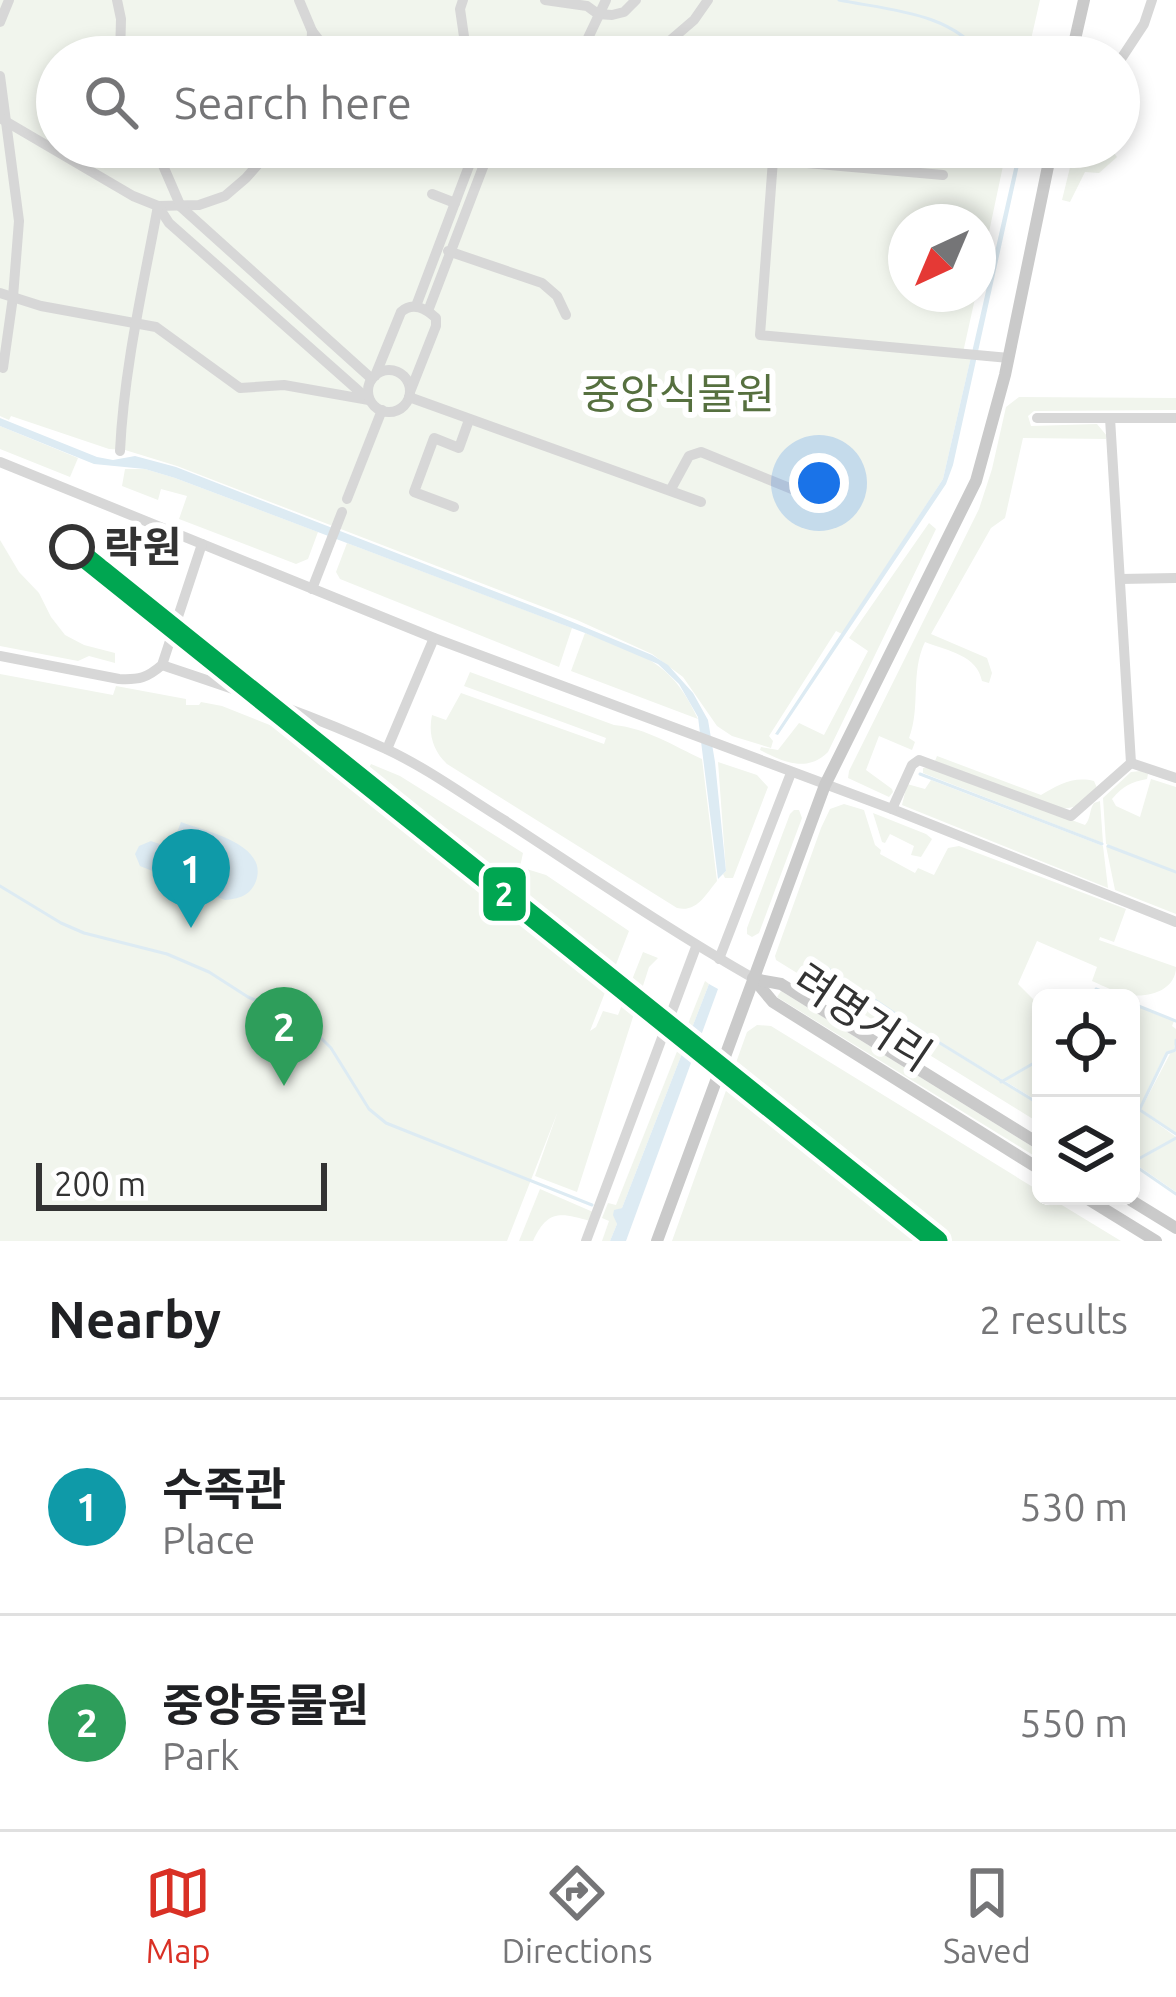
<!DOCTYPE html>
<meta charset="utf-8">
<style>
body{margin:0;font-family:Ubuntu,"Noto Sans KR",sans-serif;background:#f2f2f2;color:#202124}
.controls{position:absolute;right:36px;bottom:36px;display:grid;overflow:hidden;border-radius:18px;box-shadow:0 6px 18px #0003}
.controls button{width:108px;height:108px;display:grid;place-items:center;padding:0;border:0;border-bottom:3px solid #e0e0e0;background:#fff;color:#202124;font:60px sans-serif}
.compass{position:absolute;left:888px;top:204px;width:108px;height:108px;border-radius:50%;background:#fff;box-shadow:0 6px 18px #0003;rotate:224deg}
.scale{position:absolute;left:36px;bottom:30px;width:291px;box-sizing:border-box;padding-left:12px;border:6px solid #333;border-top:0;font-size:33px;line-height:42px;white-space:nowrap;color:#333;-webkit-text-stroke:9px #fff;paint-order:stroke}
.you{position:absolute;left:819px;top:483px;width:42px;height:42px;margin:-30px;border:9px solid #fff;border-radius:50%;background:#1a73e8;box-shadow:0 0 0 18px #1a73e833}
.badge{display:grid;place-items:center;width:78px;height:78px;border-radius:50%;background:#d93025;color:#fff;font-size:39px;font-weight:700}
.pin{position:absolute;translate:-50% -99px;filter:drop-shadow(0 3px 6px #0008)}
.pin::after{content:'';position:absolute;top:63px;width:42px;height:36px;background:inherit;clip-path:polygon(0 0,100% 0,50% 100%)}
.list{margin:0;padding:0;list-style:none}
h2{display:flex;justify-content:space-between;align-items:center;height:156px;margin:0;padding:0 48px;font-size:51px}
h2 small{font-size:39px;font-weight:400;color:#757577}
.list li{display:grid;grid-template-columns:78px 1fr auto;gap:36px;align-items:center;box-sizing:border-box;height:216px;padding:0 48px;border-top:3px solid #e0e0e0}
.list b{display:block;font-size:45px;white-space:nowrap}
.list p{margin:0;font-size:39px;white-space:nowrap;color:#757577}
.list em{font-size:39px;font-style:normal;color:#757577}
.icon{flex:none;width:66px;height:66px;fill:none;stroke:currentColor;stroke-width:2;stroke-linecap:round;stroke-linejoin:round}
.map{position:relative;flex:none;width:1176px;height:1241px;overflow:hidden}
.search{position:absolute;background:#fff;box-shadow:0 6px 18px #0003;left:36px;right:36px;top:36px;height:132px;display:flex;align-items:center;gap:30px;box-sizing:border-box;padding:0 42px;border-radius:66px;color:#757577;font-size:45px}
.sheet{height:588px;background:#fff}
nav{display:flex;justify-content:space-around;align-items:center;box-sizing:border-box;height:168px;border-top:3px solid #e0e0e0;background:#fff;font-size:33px;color:#757577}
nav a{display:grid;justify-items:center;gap:6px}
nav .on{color:#d93025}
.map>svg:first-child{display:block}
</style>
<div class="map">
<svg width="1176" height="1241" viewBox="0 0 1176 1241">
<rect width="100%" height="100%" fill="#fff"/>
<!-- green -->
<g fill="#f1f5ed">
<path d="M0,0H1040L1027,57H57V147H1007L978,284V222H906V294H976L962,357H971L943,479L842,634L836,631L769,736L773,741L771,748L732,736L717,726L683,677L652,654L577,620L177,466L125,450L109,449L11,416L9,420L0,416Z"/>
<path d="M1075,147C1090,147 1108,143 1117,157L1099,173L1085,172L1070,202L1062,200Z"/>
<path d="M1019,397L1176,398V410L1034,411L1028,416L1031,426L1097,424L1107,436L1106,439L1023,438L1005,518L991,528L931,634L987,658L992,673L989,683L982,681C977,655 948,651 925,642C910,673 921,707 909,738L915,742L912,750L879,736L866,770L892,789L893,792L889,797L848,778L849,771L979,509L992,469L1006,407Z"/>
<path d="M0,426L78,458L70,477L0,449Z"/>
<path d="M125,469H145L175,478L318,532L308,559L296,564L179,519L187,496L161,489L158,500L122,486Z"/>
<path d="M929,523L936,529L828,752C807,773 783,762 760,750L761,747L778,750L799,723L824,735L868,651L849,638Z"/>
<path d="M0,540L19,572L39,593L51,617L65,635L84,645L115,653V663L89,656L78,661L0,646Z"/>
<path d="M347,543L572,628L559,667L340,579L336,572Z"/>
<path d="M585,633C641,655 671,659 698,719L571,671Z"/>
<path d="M470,672L614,725C646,728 674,746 702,759L717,881C706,894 697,913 677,908L447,764C433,751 428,734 432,715L446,720L461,693L604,744L606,738L464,686Z"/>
<path d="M0,674L113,695L116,686L186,699V705H199L201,702L222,706L335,751L334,756L367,772L371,764L400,776L523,853L520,867L546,875L629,931L590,1031L596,1027L603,1011L618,1015L643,952L658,958L649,967L577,1192L535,1176L558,1111L507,1241H0Z"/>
<path d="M937,756L1041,795C1058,785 1073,776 1094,781L1097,788C1085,800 1078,810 1060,808L935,761Z"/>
<path d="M718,762L757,775L768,787L733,878H725L723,874L726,871Z"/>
<path d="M930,767L1085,825C1091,819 1089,810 1094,803L1100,801L1103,843L923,773V768Z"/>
<path d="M1141,771L1148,774L1147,779C1131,782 1123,786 1112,799L1116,806L1140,817L1151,779L1176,787V914L1115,890L1106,846L1154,863L1106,844L1103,798L1131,772Z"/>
<path d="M931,780L1103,846L1108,888L902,805L907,784L925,789Z"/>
<path d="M844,804L864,810L875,845L881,850L880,854L915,873L918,868L934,875L948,848L959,846L1126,909L1114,942L1100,937L1099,940L1176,967C1176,989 1151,998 1130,995C1118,994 1104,986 1092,981L1097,967L1037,941L1018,984L1041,1007V1103L930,1036L810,958L929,1038L1041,1106V1124L776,960L775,956L821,828L830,809Z"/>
<path d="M794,810H799L802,818L759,933L752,937L747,934V928L790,814Z"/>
<path d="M873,813L926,834L932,839L921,857L911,855L914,846L890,834L885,843L882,842Z"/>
<path d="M705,981L709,984L622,1208L614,1211L617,1224L610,1241H602L609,1221L602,1218L608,1203L616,1205Z"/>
<path d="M781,991L1041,1152V1160L777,997Z"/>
<path d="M1131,1004L1174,1021L1172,1026L1176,1029V1047L1174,1045L1175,1049L1166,1052L1139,1108L1131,1102Z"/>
<path d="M757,1025L771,1026L1041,1192V1196H1047L1121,1241H672L747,1032Z"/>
<path d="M1171,1052H1176V1133L1141,1109Z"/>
<path d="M1140,1111L1176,1137L1132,1162L1131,1129Z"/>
<path d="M1176,1139V1192L1134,1163Z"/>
<path d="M540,1189L593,1212L590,1221C560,1212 547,1210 533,1241H519Z"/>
</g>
<!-- water -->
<g fill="#ddebf3">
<path d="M1019,147H1023L953,465L946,484L778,735L775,734L943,479Z"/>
<path d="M0,418L97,457L113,460L135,456L176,467L553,614L652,655L668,665L693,693L708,720L715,762L726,871L718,879L698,717L679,684L658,664L585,633L175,478L145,469L94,464L0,426Z"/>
<path d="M181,822C205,831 269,844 256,881C251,895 239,899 225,900L140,866L135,854L139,846L151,841L171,848Z"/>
<path d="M709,984L718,989L626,1241H610L617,1224L613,1215L614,1210L622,1208Z"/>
</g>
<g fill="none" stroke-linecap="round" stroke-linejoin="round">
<!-- stream -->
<g stroke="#ddebf3" stroke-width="3">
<path d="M839,0C888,10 952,12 983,57"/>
<path d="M920,774L1102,844"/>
<path d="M1108,846L1176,872"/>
<path d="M0,886L61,923L84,933L167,954L209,972L248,997L302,1019L331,1048L369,1109L386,1123L592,1205"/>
<path d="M812,958L930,1037L1041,1105"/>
<path d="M1096,989L1119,998"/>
<path d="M1131,1003L1176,1021"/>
<path d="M1001,1082L1041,1059"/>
<path d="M1131,1104L1176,1134"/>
<path d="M1131,1127L1167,1053L1176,1050V1040"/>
<path d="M1133,1162L1176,1138"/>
<path d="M1131,1163L1176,1194"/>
</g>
<!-- minor -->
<g stroke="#d7d7d7" stroke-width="10">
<path d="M117,0L121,19L120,57"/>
<path d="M299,0L312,31L311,57"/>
<path d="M463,0L460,9L467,57"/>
<path d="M545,0L587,6L598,14L612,15L624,12L636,0"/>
<path d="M0,22L9,0"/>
<path d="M312,31L332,57"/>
<path d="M579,57L606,0"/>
<path d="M651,57L694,20L708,0"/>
<path d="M1119,62L1144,24L1152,0"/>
<path d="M0,76L19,221L13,297L3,368"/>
<path d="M0,118L133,196L158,206L199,205L225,196L246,178L273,147"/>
<path d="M155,147L181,207L372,379"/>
<path d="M598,147L773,160"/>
<path d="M943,175L773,160L760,335L1009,358"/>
<path d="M432,194L455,203"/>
<path d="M448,251L542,283L557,296L566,315"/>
<path d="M0,293L41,306L156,327L240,388L284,385L369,400L169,223L158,206"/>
<path d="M416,306L472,158L480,156L485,162L428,311"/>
<circle cx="389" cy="391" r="21"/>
<path d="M375,376L401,312C413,301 426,309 436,318V326L410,392"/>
<path d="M409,397L701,502"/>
<path d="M1037,418H1110"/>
<path d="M120,451C124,368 143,287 158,206"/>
<path d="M0,462L434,638L892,809L1176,922"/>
<path d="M671,489L689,456L701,452L824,502"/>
<path d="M347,499L382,410"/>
<path d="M454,507L414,492L434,438L459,448L469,420"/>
<path d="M1120,579L1176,578"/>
<path d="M312,589L342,512"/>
<path d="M0,656L119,679C139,680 147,678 162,665L202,544"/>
<path d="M162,665C237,690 313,715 386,749C427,768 465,796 504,820C587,874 667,929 753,978"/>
<path d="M387,749L434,638"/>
<path d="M1131,763L1176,778"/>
<path d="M892,809L912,765L919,760L1071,816L1131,763L1110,418H1176"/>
<path d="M719,959L791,773"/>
<path d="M586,1241L696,947"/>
</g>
<!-- major -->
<g stroke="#cacaca" stroke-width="12">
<path d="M1071,57L1084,0"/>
<path d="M753,978L773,1002L1041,1170"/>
<path d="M754,979L781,984L1041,1145"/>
<path d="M1083,1196L1156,1241"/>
<path d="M1124,1196L1176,1228"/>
<path d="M657,1241L825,785L976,481L1005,375L1052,147"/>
</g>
<!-- metro-1 casing -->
<g stroke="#fff" stroke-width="30">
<path id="metro-1" d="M72,547L937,1241"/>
</g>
<!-- metro-1 -->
<use href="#metro-1" stroke="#00a651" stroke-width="21"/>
</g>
<!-- markers -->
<circle fill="#fff" stroke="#333" stroke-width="6" cx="72" cy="547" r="20"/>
<g text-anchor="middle" stroke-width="12" stroke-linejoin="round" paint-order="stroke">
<!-- park labels -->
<g font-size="42" fill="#56703f" stroke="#fff">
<text x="678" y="409">중앙식물원</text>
</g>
<!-- stop labels -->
<g font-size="42" font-weight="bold" fill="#333" stroke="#fff" text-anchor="start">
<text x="104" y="562">락원</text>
</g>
<!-- street labels -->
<g font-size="42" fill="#333" stroke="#fff">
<text transform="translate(863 1017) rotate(34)" y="15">려명거리</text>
</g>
</g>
<rect stroke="#fff" stroke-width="4.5" x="481" y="865" width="47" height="58" rx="12" fill="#00a651"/>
<g font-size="33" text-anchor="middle" font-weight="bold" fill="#fff">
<text x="504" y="906">2</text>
</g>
</svg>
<div class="controls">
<button><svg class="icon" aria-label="locate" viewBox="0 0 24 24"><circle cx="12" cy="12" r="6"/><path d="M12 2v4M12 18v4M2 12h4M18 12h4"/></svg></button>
<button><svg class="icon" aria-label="layers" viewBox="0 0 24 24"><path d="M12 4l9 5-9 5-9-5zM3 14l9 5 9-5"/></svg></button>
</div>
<svg class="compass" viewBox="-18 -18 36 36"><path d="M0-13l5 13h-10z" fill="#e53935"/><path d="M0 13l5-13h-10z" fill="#757577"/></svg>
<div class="scale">200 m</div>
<div class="you"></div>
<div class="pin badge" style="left:191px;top:928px;background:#0f9aa8">1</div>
<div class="pin badge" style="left:284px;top:1086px;background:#2e9e5b">2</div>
<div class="search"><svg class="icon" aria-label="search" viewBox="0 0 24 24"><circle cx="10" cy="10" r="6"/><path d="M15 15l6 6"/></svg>Search here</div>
</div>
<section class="sheet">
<h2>Nearby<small>2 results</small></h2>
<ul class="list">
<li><span class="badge" style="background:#0f9aa8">1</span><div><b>수족관</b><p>Place</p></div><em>530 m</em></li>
<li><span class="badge" style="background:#2e9e5b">2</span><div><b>중앙동물원</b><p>Park</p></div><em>550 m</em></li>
</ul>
</section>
<nav>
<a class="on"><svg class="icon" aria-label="map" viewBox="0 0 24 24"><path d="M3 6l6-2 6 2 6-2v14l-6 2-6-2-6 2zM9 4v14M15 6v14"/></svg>Map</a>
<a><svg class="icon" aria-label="directions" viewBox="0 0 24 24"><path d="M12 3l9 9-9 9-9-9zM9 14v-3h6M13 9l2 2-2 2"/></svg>Directions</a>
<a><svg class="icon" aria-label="saved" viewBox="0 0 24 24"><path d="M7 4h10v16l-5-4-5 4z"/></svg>Saved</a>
</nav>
